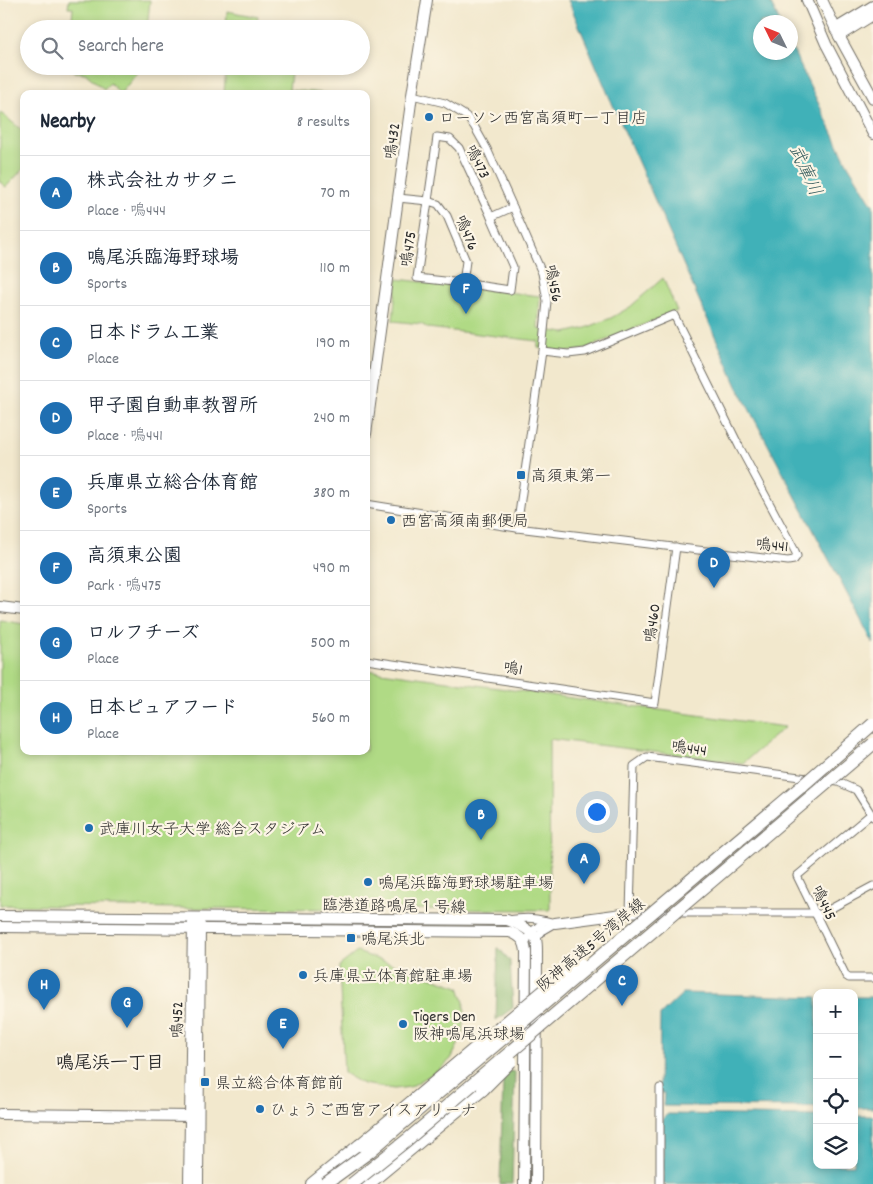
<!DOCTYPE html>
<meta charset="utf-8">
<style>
body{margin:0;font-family:Dekko,"Klee One",sans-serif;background:#f2f2f3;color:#1f2937}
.controls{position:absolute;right:15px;bottom:15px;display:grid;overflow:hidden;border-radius:10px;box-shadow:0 2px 8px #0003}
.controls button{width:45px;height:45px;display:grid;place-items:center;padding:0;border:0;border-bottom:1px solid #e0e1e3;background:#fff;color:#1f2937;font:25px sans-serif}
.compass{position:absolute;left:753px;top:15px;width:45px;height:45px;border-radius:50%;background:#fff;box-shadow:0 2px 8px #0003;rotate:313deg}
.you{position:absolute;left:596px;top:811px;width:18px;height:18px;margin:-12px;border:4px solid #fff;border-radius:50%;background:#1a73e8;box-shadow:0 0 0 8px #1a73e833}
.badge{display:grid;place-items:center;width:32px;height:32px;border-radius:50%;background:#1f6fb2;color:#fff;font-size:16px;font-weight:700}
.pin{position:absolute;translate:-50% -41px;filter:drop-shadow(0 1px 2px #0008)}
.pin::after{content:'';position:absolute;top:26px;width:18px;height:15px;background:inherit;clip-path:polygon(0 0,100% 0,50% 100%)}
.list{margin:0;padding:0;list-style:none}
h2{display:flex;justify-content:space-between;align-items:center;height:65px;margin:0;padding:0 20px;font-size:21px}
h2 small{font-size:16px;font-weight:400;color:#747a83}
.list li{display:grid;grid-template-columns:32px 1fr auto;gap:15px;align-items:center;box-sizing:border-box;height:75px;padding:0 20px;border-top:1px solid #e0e1e3}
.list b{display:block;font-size:19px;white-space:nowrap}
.list p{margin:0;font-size:16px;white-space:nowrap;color:#747a83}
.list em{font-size:16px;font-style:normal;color:#747a83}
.icon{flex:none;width:28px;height:28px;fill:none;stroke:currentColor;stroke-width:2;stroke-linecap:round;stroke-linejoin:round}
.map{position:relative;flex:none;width:873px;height:1184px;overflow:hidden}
.search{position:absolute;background:#fff;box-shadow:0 2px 8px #0003;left:20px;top:20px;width:350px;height:55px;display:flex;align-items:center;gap:12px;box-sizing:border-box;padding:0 18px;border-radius:28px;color:#747a83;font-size:19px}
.panel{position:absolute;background:#fff;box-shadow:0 2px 8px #0003;left:20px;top:90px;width:350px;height:665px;border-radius:10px}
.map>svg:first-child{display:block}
</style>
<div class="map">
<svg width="873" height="1184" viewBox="0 0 873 1184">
<rect width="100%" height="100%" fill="#fcf5e5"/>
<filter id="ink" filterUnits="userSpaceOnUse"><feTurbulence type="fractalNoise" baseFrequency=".02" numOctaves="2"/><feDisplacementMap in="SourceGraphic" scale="10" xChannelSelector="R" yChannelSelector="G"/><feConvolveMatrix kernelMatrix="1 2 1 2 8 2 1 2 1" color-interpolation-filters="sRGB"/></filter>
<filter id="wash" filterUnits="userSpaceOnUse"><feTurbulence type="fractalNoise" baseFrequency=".0096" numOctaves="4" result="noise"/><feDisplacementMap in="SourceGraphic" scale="20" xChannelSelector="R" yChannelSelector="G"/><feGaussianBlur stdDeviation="1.12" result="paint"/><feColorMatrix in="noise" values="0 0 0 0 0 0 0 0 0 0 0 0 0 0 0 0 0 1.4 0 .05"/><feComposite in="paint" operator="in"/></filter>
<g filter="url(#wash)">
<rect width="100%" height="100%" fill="#f2e8cd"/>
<!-- green -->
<g fill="#b0da85" stroke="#6e8258">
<path d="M69,0H150L147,29H71L73,8H68Z"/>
<path d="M227,11L258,17L256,29H226Z"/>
<path d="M71,66H143L120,94L110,83L104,89L85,73L74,72Z"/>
<path d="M226,66H252L291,72L289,90L337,94H224Z"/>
<path d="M0,112L24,132V168L6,187L0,182Z"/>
<path d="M663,278L677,311L582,350L568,352L538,348V341L428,328L421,324L393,321L397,279L540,296L538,329L565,333L586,328L611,318L630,307Z"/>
<path d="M0,620L24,624V751H366V670L785,727L743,763L549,739L550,910L178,908L0,905Z"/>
<path d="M357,952L459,987L464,1002L465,1015L463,1032L458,1045L451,1059L439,1070L410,1087L394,1089L363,1084L344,1073L339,966Z"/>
</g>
<!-- forest -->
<g fill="#8cba72" stroke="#5c724e">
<path d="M498,947L510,961L513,1008L496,1020Z"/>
<path d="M509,1071L515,1072L512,1184H500L503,1079Z"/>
</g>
<!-- water -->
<g fill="#40b1b8" stroke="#366e72">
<path d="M568,0H769L780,22H760V52H790L791,46L847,163L873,205V643L737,386L608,94Z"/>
<path d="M683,993L817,997V1107L663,1106L664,1093H659L660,1015Z"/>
<rect x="854" y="997" width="19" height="111"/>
<path d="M668,1114L817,1116V1165H854V1116H873V1184H663V1118Z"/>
</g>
</g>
<g filter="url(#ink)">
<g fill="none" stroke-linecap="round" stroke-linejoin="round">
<!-- street casing -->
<g stroke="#716d64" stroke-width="9">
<g id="street">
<path d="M412,95L445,103L466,116L474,126L487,149L513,207L542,273L547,301L542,351L517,528"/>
<path d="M398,198L428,201L437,137L450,139L459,148L491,217L513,207"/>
<path d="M463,283L466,261L447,216L438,204L428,201L417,278L463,283L510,290L513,267L491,217"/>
<path d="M366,504L517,528L788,561L794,560L797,556L795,551L740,448L674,315L585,352L568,354L542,351"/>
<path d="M366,660L655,703L676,547"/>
<path d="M871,814L797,876L846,976L849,978H873"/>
<path d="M816,913H630L634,766L647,757L838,782L856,790L873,817"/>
<path d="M817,916L873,886"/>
<path d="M508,920C528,917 536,918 555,923"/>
<path d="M536,939L543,930L555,923"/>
<path d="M525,945L530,933L545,921"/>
<path d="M660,1184V1088"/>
</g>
</g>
<!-- secondary casing -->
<g stroke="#716d64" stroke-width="12">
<g id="secondary">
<path d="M807,0L826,44L873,134"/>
<path d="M822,0L839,36L873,15"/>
<path d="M835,29L873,6"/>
<path d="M839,36L873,98"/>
<path d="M366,434L412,95L427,0"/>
<path d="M0,607L24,610"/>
<path d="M0,916L507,920C516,923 532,930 536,939C537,943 537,949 537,952L536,1184"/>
<path d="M555,923L630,913"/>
<path d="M0,927L510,932C521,936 525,941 526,952L524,1184"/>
<path d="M0,1114L195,1116"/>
<path d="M189,1184L193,923"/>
<path d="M198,1184L200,925"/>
</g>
</g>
<!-- highway casing -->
<g stroke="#716d64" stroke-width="14">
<g id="highway">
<path d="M312,1184L360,1145"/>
<path d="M368,1184L483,1089"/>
</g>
</g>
<!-- street -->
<use href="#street" stroke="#fff" stroke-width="7"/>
<!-- secondary -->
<use href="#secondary" stroke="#fff" stroke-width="10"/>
<!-- highway -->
<use href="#highway" stroke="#fff" stroke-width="12"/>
<!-- highway-bridge casing -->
<g stroke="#716d64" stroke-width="14" stroke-linecap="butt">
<g id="highway-bridge">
<path d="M483,1089L511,1061"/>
<path d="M360,1145L546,989L580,964"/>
<path d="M325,1184L369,1152L398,1127L802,786L873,724"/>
<path d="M352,1184L407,1140L873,744"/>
</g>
</g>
<!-- highway-bridge -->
<use href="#highway-bridge" stroke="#fff" stroke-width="12"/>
</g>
</g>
<!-- markers -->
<g fill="#1f6fb2" stroke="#fcf5e5" stroke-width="2">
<circle cx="429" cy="117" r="5"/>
<rect x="516" y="470" width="10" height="10" rx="2.5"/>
<circle cx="391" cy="520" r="5"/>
<circle cx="89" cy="828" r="5"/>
<circle cx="368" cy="882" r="5"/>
<rect x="346" y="933" width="10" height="10" rx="2.5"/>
<circle cx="303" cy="975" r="5"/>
<circle cx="403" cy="1024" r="5"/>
<rect x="200" y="1077" width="10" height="10" rx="2.5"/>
<circle cx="260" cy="1109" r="5"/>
</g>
<g text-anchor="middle" stroke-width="4.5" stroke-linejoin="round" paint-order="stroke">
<!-- poi labels -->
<g font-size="16" fill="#2b2b2b" stroke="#fcf5e5" text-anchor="start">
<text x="439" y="123">ローソン西宮高須町一丁目店</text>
<text x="531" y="481">高須東第一</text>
<text x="401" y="526">西宮高須南郵便局</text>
<text x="99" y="834">武庫川女子大学 総合スタジアム</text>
<text x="378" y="888">鳴尾浜臨海野球場駐車場</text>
<text x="361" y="944">鳴尾浜北</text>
<text x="313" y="981">兵庫県立体育館駐車場</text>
<text x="413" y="1021">Tigers Den<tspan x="413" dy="18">阪神鳴尾浜球場</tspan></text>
<text x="215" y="1088">県立総合体育館前</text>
<text x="270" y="1115">ひょうご西宮アイスアリーナ</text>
</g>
<!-- street labels -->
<g font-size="16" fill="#2b2b2b" stroke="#fcf5e5">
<text transform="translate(391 141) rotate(-82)" y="6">鳴432</text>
<text transform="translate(479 161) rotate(63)" y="6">鳴473</text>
<text transform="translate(468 232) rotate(67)" y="6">鳴476</text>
<text transform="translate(407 249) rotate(-82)" y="6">鳴475</text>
<text transform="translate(555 283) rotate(79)" y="6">鳴456</text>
<text transform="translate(772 544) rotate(4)" y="6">鳴441</text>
<text transform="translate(651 623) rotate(-82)" y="6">鳴460</text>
<text transform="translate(513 667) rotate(9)" y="6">鳴1</text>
<text transform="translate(689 747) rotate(8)" y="6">鳴444</text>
<text transform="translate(825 902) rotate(64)" y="6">鳴445</text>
<text transform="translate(394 905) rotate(1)" y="6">臨港道路鳴尾１号線</text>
<text transform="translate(590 944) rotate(-40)" y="6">阪神高速5号湾岸線</text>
<text transform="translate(176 1020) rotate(-89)" y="6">鳴452</text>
</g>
<!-- water labels -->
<g font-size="18" font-style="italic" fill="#325a5c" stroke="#fcf5e5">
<text transform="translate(806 170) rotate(65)" y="6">武庫川</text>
</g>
<!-- neighbourhood labels -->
<g font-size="18" font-weight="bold" fill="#2b2b2b" stroke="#fcf5e5">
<text x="110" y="1068">鳴尾浜一丁目</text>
</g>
</g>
</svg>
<div class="controls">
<button>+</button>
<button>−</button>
<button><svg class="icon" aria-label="locate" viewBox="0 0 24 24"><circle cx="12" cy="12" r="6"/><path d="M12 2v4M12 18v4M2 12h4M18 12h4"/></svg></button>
<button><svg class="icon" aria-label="layers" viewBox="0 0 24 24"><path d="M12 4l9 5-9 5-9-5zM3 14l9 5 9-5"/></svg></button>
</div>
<svg class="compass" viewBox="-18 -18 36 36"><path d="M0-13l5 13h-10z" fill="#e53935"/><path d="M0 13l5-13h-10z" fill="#747a83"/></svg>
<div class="you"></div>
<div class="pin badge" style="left:584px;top:884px">A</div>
<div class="pin badge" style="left:481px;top:840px">B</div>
<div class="pin badge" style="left:622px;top:1006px">C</div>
<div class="pin badge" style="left:714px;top:588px">D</div>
<div class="pin badge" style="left:283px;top:1049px">E</div>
<div class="pin badge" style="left:466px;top:314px">F</div>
<div class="pin badge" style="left:127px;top:1028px">G</div>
<div class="pin badge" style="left:44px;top:1010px">H</div>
<div class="search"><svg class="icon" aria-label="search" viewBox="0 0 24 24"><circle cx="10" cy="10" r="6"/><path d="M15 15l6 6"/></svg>Search here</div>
<section class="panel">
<h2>Nearby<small>8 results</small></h2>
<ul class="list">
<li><span class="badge">A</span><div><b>株式会社カサタニ</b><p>Place · 鳴444</p></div><em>70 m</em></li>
<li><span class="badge">B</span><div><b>鳴尾浜臨海野球場</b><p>Sports</p></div><em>110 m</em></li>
<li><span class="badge">C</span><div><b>日本ドラム工業</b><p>Place</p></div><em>190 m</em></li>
<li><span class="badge">D</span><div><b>甲子園自動車教習所</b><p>Place · 鳴441</p></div><em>240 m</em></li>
<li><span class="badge">E</span><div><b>兵庫県立総合体育館</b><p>Sports</p></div><em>380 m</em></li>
<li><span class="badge">F</span><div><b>高須東公園</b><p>Park · 鳴475</p></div><em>490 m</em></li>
<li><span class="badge">G</span><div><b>ロルフチーズ</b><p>Place</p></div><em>500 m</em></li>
<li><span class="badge">H</span><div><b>日本ピュアフード</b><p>Place</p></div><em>560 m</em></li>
</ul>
</section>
</div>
